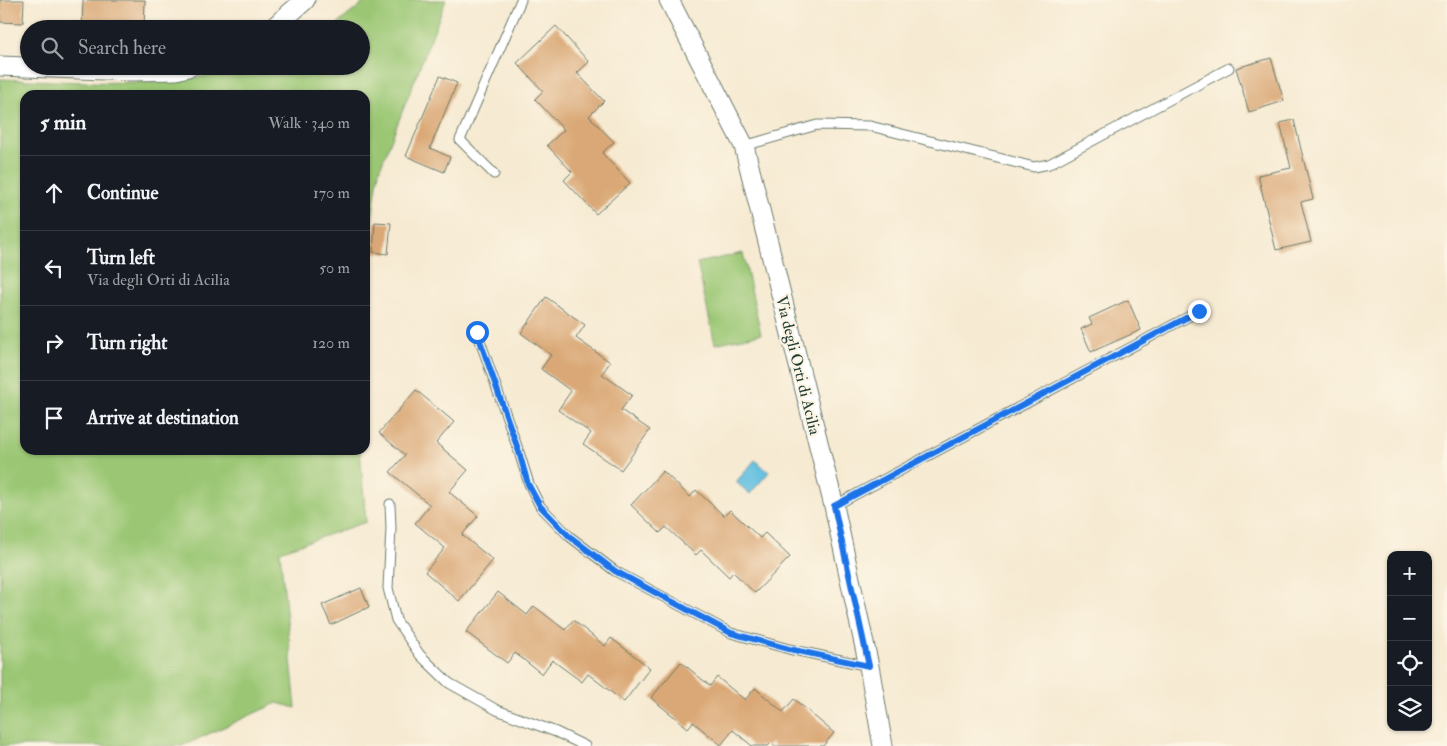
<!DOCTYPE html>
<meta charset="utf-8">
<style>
body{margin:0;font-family:"IM FELL Double Pica",serif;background:#242831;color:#f1f3f6}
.controls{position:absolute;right:15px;bottom:15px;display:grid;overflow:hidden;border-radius:10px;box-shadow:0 1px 4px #0004}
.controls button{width:45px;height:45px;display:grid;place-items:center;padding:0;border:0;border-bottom:1px solid #363941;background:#171b24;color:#f1f3f6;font:25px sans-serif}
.stop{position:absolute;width:15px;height:15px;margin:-11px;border:4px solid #1a73e8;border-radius:50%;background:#fff}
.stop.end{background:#1a73e8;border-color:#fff;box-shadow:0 1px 5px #0008}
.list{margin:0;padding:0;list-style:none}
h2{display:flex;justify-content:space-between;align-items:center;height:65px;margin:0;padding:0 20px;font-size:21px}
h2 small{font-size:16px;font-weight:400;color:#9ea1a6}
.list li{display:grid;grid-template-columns:32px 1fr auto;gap:15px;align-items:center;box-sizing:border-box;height:75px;padding:0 20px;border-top:1px solid #363941}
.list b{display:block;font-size:19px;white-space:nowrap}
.list p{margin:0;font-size:16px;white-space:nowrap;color:#9ea1a6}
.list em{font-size:16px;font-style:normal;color:#9ea1a6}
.icon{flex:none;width:28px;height:28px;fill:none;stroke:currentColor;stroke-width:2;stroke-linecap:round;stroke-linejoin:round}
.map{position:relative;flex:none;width:1447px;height:746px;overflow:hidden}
.search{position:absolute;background:#171b24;box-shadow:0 1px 4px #0004;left:20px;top:20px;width:350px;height:55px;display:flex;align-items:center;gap:12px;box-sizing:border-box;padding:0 18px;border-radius:28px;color:#9ea1a6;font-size:19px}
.panel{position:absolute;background:#171b24;box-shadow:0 1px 4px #0004;left:20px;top:90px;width:350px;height:365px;border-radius:15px}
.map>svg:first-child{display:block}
</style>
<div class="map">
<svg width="1447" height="746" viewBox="0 0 1447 746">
<rect width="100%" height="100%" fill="#fcf5e5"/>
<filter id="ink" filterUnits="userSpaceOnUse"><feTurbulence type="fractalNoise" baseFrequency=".02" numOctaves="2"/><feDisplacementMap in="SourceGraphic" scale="10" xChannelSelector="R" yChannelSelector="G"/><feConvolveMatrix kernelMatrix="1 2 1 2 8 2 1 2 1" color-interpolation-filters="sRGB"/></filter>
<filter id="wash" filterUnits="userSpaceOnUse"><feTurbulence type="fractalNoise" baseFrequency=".0096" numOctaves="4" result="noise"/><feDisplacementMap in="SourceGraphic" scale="20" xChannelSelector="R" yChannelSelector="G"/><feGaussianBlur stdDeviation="1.12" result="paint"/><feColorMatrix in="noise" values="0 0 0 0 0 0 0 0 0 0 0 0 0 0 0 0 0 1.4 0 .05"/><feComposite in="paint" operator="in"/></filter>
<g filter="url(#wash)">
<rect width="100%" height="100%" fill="#f6ead2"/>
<!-- green -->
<g fill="#9bc775" stroke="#5d8254">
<path d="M367,0H446L379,171L365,265V95H25V450H360L366,522L280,551L296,708L277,703L182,746H0V79C69,81 138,87 206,76C219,74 232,74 242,66H361V29H331Z"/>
<path d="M743,253L761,334L715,344L697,263Z"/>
</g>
<!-- water -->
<path fill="#63c0e1" stroke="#417e8a" d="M755,460L769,472L750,494L736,482Z"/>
<g id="blocks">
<!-- building -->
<g fill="#daa876">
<path d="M0,0H24L23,23L0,22Z"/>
<path d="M83,0H145L144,29H82Z"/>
<path d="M556,26L589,62L577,73L604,101L589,116L614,142L602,153L630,183L596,214L564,180L572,172L547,145L564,130L535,99L543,91L517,63Z"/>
<path d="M1271,58L1284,101L1249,112L1236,68Z"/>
<path d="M440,76L457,83L430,148L450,157L444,172L406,156Z"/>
<path d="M1294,120L1313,199L1301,202L1311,242L1276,250L1258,175L1291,168L1280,123Z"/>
<path d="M375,222L391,223L388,254L373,252Z"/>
<path d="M546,297L585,325L576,338L610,362L602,374L632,395L621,410L650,430L621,470L583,444L591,433L558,410L571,391L541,369L551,355L521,333Z"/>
<path d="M1128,300L1141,330L1091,352L1081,329L1092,324L1089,318Z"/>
<path d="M416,390L454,422L436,443L468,470L449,492L478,516L462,535L493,560L459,601L425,572L445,548L415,523L430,505L390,472L405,455L379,433Z"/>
<path d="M663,471L690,497L696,490L724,516L730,510L760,538L765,533L790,557L755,593L733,572L729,577L701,550L696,555L666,527L660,533L631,505Z"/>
<path d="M361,588L369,607L331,625L322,605Z"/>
<path d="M498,592L527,615L534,606L565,630L573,620L605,646L611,638L650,668L624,702L588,674L582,682L552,660L542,674L515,653L507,663L466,632Z"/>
<path d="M681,662L710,686L717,677L745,700L755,688L783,712L794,699L834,733L823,746H774L771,743L768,746H752L733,730L721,745L693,722L688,728L651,698Z"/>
</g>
</g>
</g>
<g filter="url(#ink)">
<use href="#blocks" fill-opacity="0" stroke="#6a7a6b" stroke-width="1"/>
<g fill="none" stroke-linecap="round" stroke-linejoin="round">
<!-- lane casing -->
<g stroke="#6a7a6b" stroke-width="11">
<g id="lane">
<path d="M744,146L817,125L870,126L1034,167L1049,164L1229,68"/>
<path d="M494,174L460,140L521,0"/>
<path d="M477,332L519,452L529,484L540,506L569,536L615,571L731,633L789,649L869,666"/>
<path d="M390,504L391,528L388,588L396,620L420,655L449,683L497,710L556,732L585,746"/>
<path d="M834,506L1199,311"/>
</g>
</g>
<!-- street casing -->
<g stroke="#6a7a6b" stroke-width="21">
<g id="street">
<path d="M669,0L744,146L834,506L869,666L883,746"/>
<path d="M272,29L305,0"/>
<path d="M0,66L131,71L176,70L191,66"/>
</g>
</g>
<!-- lane -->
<use href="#lane" stroke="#fff" stroke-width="9"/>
<!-- street -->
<use href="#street" stroke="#fff" stroke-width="19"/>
</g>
</g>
<g fill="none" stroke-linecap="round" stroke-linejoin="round" filter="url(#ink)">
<!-- route -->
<path stroke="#1a73e8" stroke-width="6" d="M477,332L519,452L528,484L540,506L569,536L615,571L731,633L789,649L869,666L834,506L1199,311"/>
</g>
<g text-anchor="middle" stroke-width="4.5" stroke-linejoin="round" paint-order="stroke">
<!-- street labels -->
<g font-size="16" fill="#1f3d34" stroke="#fcf5e5">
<text transform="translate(799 365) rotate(76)" y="6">Via degli Orti di Acilia</text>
</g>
</g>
</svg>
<div class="controls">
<button>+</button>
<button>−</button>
<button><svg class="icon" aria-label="locate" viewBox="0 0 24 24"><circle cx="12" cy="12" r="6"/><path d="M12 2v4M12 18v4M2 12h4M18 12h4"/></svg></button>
<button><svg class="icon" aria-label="layers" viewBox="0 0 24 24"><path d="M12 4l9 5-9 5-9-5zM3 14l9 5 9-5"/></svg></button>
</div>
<div class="stop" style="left:477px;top:332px"></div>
<div class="stop end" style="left:1199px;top:311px"></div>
<div class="search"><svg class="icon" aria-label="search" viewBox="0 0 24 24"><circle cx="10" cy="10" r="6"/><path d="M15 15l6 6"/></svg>Search here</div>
<section class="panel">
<h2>5 min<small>Walk · 340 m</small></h2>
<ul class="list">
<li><svg class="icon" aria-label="ahead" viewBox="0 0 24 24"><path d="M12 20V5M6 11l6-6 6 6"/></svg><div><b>Continue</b></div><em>170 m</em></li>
<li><svg class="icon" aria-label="left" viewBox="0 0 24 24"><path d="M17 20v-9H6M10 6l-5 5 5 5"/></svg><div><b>Turn left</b><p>Via degli Orti di Acilia</p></div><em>50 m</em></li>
<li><svg class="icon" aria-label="right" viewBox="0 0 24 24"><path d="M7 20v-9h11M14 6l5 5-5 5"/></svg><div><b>Turn right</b></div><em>120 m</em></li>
<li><svg class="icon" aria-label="arrive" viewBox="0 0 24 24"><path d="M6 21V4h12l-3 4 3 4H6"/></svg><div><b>Arrive at destination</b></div></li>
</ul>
</section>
</div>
